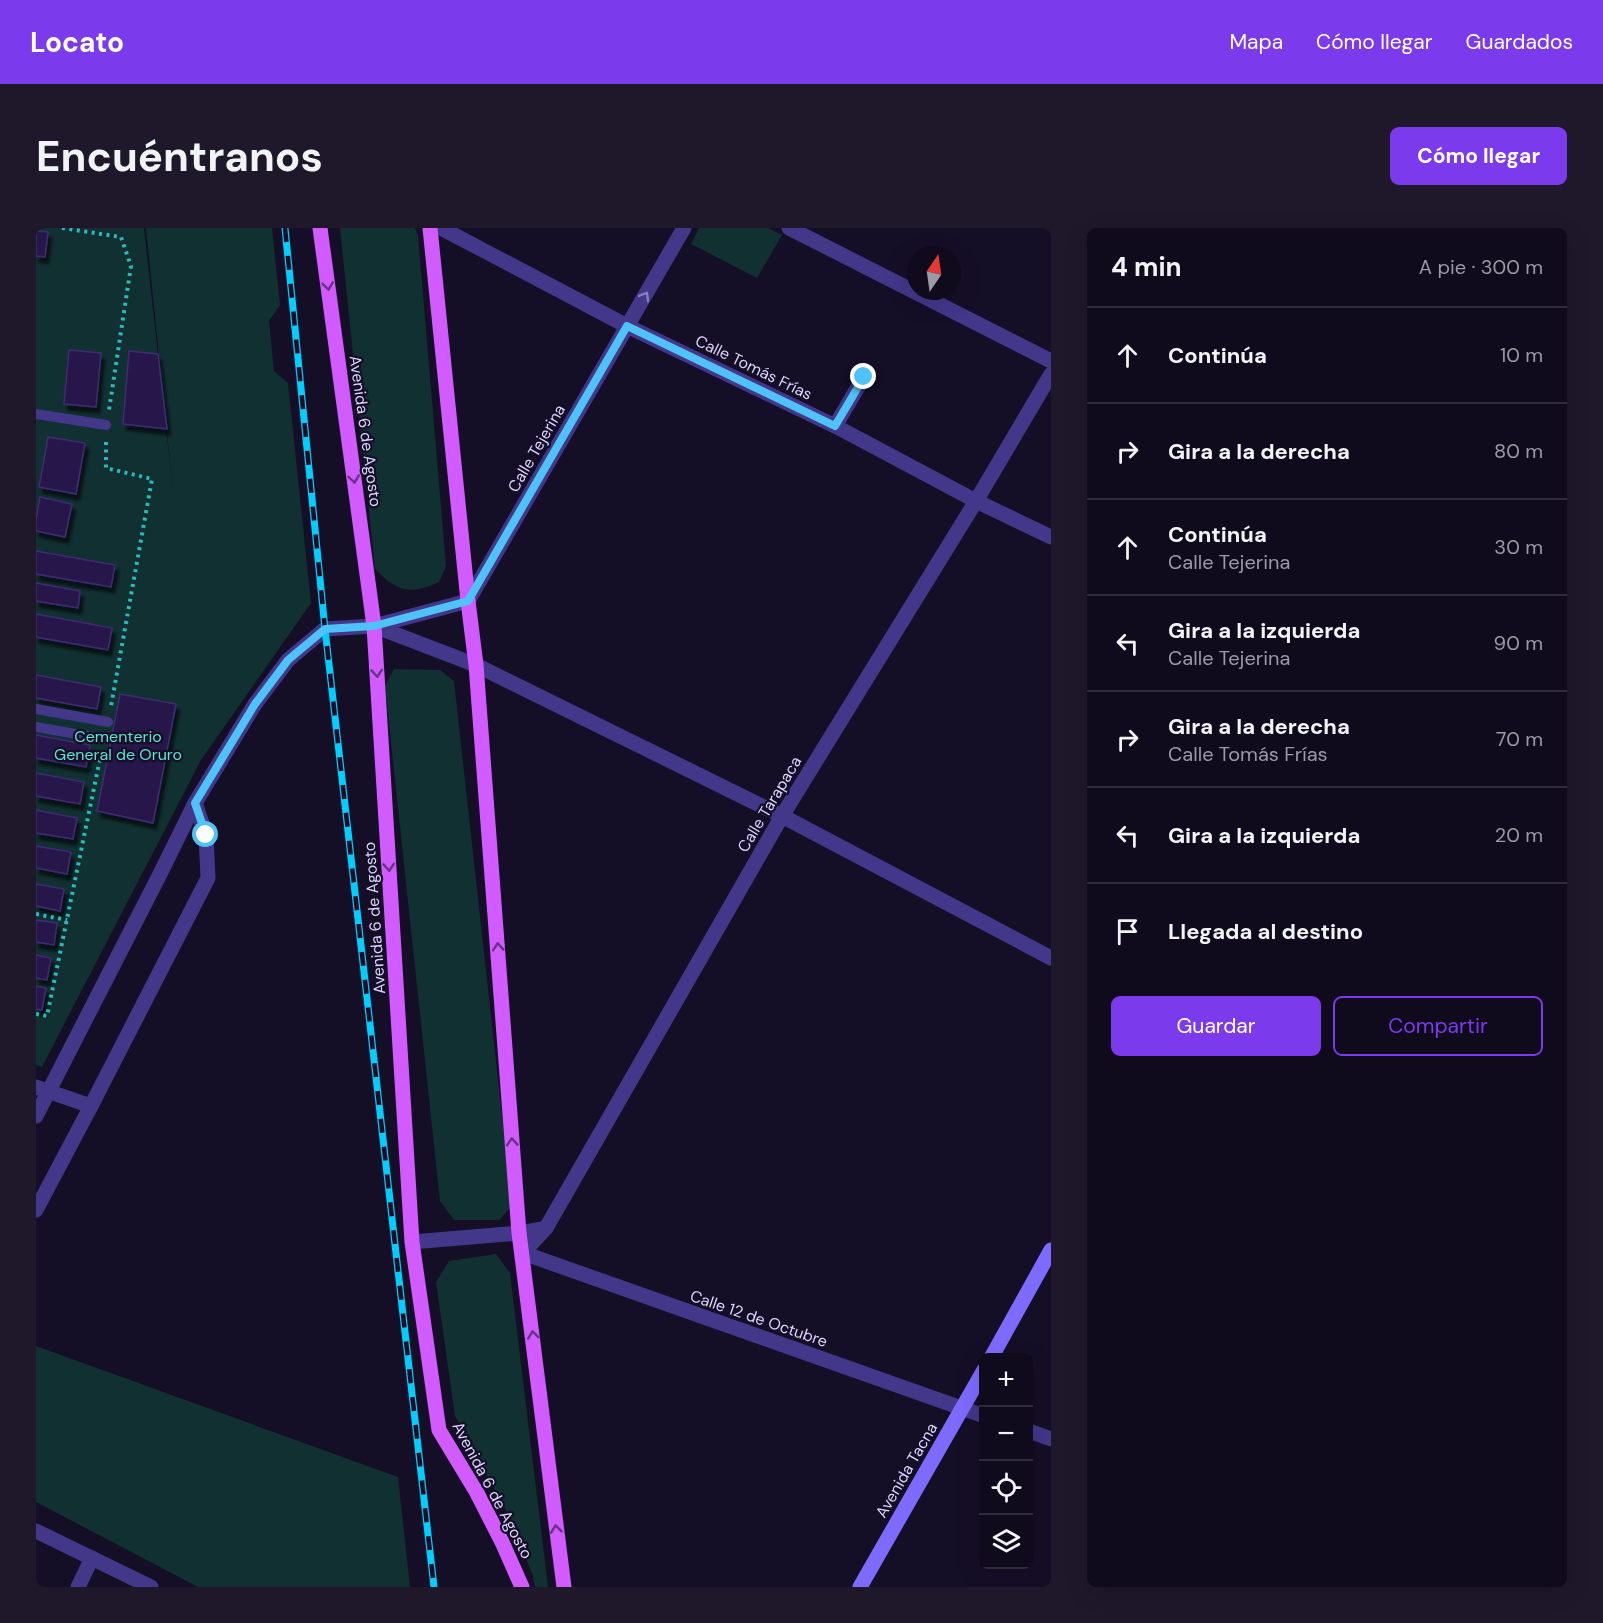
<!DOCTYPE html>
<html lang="es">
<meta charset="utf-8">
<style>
body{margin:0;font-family:"DM Sans",sans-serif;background:#1e182a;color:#f1f3f6}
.controls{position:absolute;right:18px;bottom:18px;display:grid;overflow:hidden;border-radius:9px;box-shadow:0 6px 24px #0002}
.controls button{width:54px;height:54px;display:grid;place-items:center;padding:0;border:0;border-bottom:2px solid #302b3b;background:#100a1d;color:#f1f3f6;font:30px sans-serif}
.compass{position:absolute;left:871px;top:18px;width:54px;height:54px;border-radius:50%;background:#100a1d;box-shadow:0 6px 24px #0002;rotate:13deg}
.stop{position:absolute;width:18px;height:18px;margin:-14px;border:4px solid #4fc3f7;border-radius:50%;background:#fff}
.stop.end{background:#4fc3f7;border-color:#fff;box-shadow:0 2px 6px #0008}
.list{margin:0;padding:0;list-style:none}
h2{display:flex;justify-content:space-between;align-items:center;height:78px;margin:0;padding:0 24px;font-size:26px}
h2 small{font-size:20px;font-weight:400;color:#9c9aa4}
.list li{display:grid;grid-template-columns:39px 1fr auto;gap:18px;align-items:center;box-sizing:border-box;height:96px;padding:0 24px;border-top:2px solid #302b3b}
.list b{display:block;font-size:22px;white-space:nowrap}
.list p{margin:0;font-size:20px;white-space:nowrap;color:#9c9aa4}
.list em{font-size:20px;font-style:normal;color:#9c9aa4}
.actions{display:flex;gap:12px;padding:18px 24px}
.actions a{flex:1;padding:14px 0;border:2px solid #7c3aed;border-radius:9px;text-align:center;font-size:21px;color:#7c3aed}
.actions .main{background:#7c3aed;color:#fff}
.icon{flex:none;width:33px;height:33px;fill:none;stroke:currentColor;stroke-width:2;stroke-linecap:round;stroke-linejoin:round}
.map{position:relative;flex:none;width:1015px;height:1359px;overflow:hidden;border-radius:9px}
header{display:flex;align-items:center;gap:36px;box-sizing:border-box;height:84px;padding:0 30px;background:#7c3aed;color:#fff}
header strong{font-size:28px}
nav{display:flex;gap:33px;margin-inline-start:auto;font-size:21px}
.intro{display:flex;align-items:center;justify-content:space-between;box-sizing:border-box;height:144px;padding:0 36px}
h1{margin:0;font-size:42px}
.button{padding:15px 27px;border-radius:9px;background:#7c3aed;color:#fff;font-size:21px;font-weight:700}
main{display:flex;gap:36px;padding:0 36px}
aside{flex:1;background:#100a1d;border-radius:9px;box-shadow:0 6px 24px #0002}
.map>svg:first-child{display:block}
</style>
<header>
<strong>Locato</strong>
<nav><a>Mapa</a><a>Cómo llegar</a><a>Guardados</a></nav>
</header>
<div class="intro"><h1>Encuéntranos</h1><a class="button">Cómo llegar</a></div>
<main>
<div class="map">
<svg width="1015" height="1359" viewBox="0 0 1015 1359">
<defs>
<filter id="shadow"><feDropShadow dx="3.5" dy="6" stdDeviation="1.5" flood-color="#0009"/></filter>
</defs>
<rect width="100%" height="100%" fill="#150e27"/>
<!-- green -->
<g fill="#113031">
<path d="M0,0H108L137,263L110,0H236L244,77L233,93L238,143L252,155L275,375L165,532L6,839L0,837Z"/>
<path d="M304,0H379L382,8L410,338L403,354C373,368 361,363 339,341Z"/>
<path d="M663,0H732L746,7L721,50L655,16Z"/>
<path d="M358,441L404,442L418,453L476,978L463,992H418L404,973L349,458Z"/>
<path d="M460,1026L474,1045L512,1359H499L497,1348L473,1288L419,1188L400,1054L413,1033Z"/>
<path d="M0,1118L362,1249L374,1359H162L0,1274Z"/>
</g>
<!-- building -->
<g fill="#271949" stroke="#402a76" stroke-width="1.5" filter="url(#shadow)">
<path d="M0,3L12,4L9,29L0,28Z"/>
<path d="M33,122L65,125L60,179L28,176Z"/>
<path d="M93,123L122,126L131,201L87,196Z"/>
<path d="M12,209L49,215L40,266L3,259Z"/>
<path d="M4,269L36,276L29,309L0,303V291Z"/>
<path d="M0,323L79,337L75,359L0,346Z"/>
<path d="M0,355L44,363L42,380L0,373Z"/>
<path d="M0,386L76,400L72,422L0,409Z"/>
<path d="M0,447L65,459L61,481L0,470Z"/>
<path d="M84,466L140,476L117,595L61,583Z"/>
<path d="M0,507L54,517L50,539L0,530Z"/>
<path d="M0,545L48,554L44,576L0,568Z"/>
<path d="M0,582L41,590L37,611L0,605Z"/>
<path d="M0,618L35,624L31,646L0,640Z"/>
<path d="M0,656L28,661L24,683L0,678Z"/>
<path d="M0,692L21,695L18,717L0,714Z"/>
<path d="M0,727L15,730L11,752L0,750Z"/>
<path d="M0,758L10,760L6,782L0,781Z"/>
</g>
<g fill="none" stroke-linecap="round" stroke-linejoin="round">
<!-- path -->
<g stroke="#29b9be" stroke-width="4" stroke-dasharray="3 4.5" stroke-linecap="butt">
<path d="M26,0L85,9L95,38L73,182"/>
<path d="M70,214V240L116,251L75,478"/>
<path d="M0,686L31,692"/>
<path d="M0,786L11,788L65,526"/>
</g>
<!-- lane -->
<g stroke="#423788" stroke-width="10">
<path d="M0,186L70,197"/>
<path d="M0,481L72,494"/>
<path d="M0,499L68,511"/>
</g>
<!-- street -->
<g stroke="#423788" stroke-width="15">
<path d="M405,0L591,98L799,198L940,273L1015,309"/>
<path d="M753,0L1015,133"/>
<path d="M799,198L828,149"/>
<path d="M338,398L432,373L648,0"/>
<path d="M0,859L55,878"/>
<path d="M0,888L124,646L159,575L219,476L252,432L289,401L338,398L440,437L746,588L1015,730"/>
<path d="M0,982L55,878L172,650L170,607L159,575"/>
<path d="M376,1014L483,1005L510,1000"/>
<path d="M948,1188L487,1025L510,1000L746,588L940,273L1015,146"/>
<path d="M993,1203L1015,1211"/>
<path d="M0,1303L115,1359"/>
<path d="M42,1359L56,1330"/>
</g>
<!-- secondary -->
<g stroke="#7d6bff" stroke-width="15">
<path d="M955,1130L1015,1022"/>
<path d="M824,1359L948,1142"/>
</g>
<!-- primary -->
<g stroke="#d15bff" stroke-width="15">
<path d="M284,0L338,398L376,1014L403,1202L441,1265L466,1314L486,1359"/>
<path d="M394,0L432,373L440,437L483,1005L528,1359"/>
</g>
<!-- rail casing -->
<g stroke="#00ceff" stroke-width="7">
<path id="rail" d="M249,0L289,401L398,1359"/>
</g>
<!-- rail -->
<use href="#rail" stroke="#150e27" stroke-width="4.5" stroke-dasharray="14" stroke-linecap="butt"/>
</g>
<!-- one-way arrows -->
<defs><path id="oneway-chevron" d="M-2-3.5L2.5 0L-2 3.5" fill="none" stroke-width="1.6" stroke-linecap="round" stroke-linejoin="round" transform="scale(1.5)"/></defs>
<g stroke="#6a3188">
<use href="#oneway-chevron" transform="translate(292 58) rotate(82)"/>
<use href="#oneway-chevron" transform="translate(318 251) rotate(82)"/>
<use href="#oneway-chevron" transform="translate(341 445) rotate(86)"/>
<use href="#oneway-chevron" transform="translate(353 639) rotate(86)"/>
<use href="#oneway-chevron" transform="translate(462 719) rotate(-94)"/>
<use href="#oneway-chevron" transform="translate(476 914) rotate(-94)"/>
<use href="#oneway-chevron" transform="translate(497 1107) rotate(-97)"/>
<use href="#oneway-chevron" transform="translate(520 1301) rotate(-97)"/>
</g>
<use stroke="#887ebe" href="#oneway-chevron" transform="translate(609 68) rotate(-60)"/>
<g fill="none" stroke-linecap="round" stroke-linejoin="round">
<!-- route -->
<path stroke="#4fc3f7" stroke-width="8" d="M170,607L159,575L219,476L252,432L289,401L338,398L432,373L591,98L799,198L828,149"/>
</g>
<g text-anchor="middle" stroke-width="4.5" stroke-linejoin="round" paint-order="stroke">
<!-- street labels -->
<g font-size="16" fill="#ddd4ff" stroke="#150e27">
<text transform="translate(718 139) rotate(26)" y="6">Calle Tomás Frías</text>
<text transform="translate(330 203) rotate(82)" y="6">Avenida 6 de Agosto</text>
<text transform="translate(500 220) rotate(-60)" y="6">Calle Tejerina</text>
<text transform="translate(733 576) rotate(-59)" y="6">Calle Tarapaca</text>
<text transform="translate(338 690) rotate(-94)" y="6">Avenida 6 de Agosto</text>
<text transform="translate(723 1090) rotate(19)" y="6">Calle 12 de Octubre</text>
<text transform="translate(870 1242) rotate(-60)" y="6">Avenida Tacna</text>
<text transform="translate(457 1262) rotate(62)" y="6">Avenida 6 de Agosto</text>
</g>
<!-- park labels -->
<g font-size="16" fill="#59e6d0" stroke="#150e27">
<text x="82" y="514">Cementerio<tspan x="82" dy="18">General de Oruro</tspan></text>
</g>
</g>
</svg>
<div class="controls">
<button>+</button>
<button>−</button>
<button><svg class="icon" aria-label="locate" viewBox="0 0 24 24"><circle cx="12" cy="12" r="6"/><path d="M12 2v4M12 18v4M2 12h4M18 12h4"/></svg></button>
<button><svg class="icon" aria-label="layers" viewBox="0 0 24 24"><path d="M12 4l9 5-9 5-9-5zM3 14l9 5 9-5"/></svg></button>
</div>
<svg class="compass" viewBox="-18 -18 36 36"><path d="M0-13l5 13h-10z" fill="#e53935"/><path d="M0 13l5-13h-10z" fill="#9c9aa4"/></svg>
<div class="stop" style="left:170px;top:607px"></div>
<div class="stop end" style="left:828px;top:149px"></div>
</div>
<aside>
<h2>4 min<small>A pie · 300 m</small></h2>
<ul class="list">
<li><svg class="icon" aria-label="ahead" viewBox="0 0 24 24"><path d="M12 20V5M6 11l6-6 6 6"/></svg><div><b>Continúa</b></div><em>10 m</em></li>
<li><svg class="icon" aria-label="right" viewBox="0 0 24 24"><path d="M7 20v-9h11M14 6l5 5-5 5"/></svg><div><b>Gira a la derecha</b></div><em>80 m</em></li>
<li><svg class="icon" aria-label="ahead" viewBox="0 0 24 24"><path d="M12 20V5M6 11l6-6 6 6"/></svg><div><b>Continúa</b><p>Calle Tejerina</p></div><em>30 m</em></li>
<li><svg class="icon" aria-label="left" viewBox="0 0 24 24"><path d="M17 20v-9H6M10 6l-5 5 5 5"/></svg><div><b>Gira a la izquierda</b><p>Calle Tejerina</p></div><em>90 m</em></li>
<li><svg class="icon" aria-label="right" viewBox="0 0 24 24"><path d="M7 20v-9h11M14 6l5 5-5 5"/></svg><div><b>Gira a la derecha</b><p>Calle Tomás Frías</p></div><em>70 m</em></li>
<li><svg class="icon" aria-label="left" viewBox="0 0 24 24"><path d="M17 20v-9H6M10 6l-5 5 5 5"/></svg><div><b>Gira a la izquierda</b></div><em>20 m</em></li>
<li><svg class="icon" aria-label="arrive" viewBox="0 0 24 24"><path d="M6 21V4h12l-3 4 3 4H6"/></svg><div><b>Llegada al destino</b></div></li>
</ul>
<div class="actions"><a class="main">Guardar</a><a>Compartir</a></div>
</aside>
</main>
